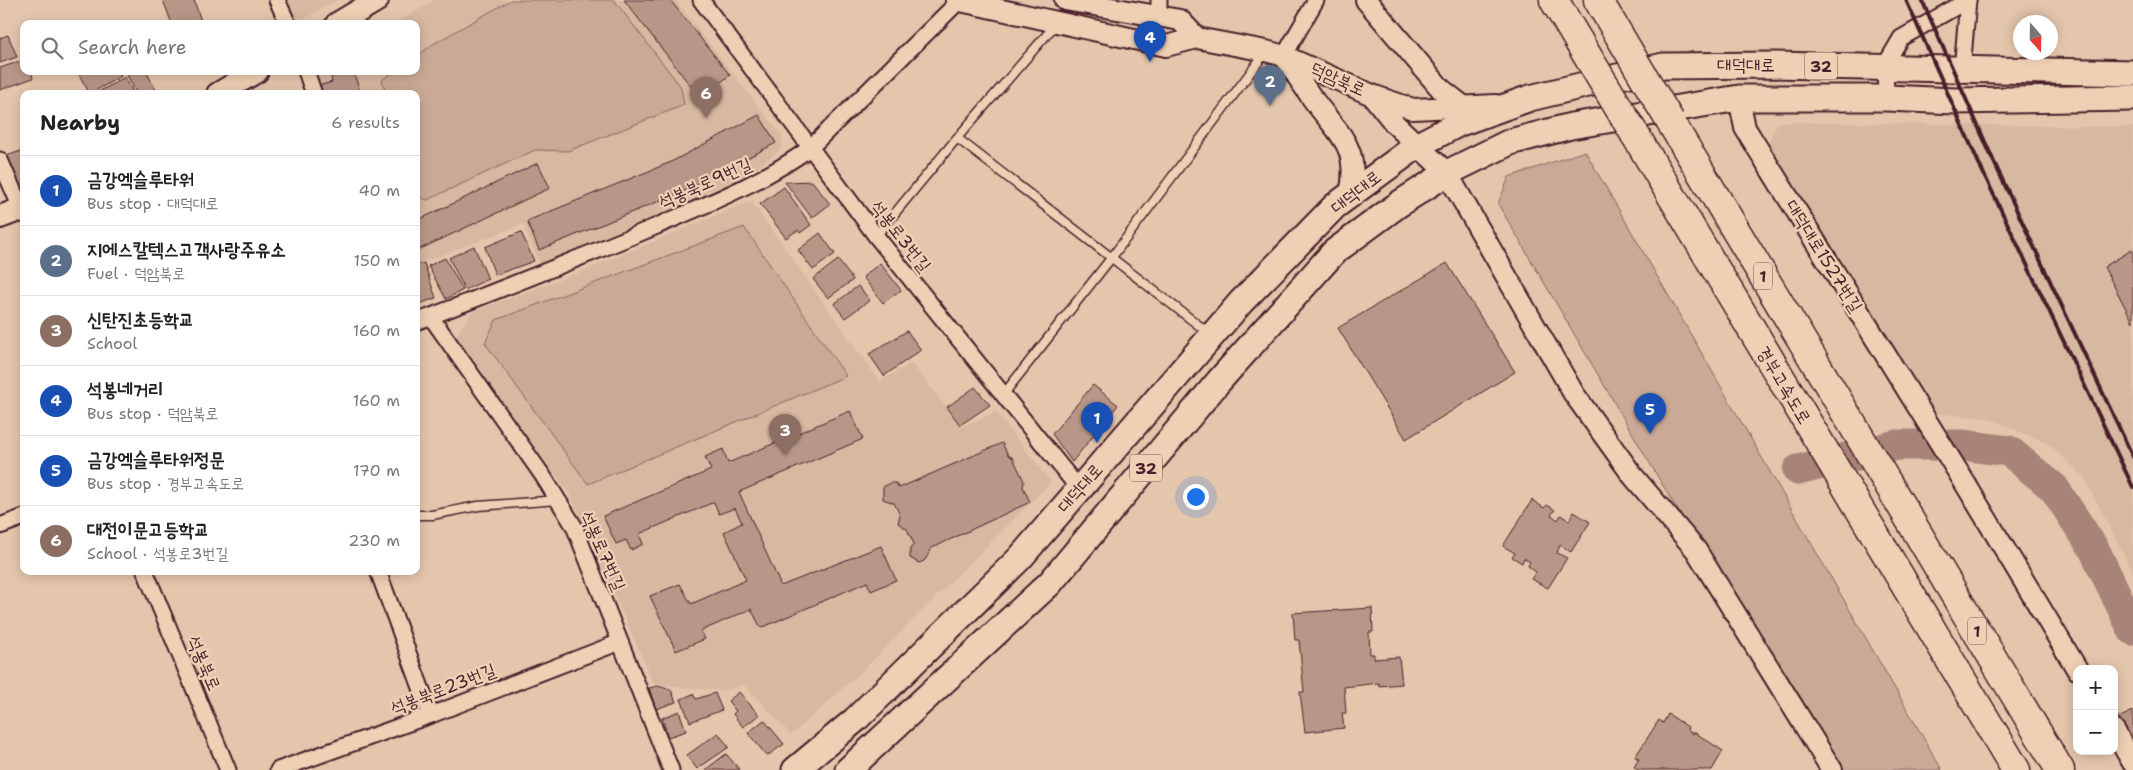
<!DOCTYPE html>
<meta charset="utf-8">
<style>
body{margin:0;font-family:"Shantell Sans","Poor Story",sans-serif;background:#f2f2f2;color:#222}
.controls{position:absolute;right:15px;bottom:15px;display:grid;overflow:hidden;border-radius:10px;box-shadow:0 2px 12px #0003}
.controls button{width:45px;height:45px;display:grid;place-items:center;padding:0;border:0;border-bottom:1px solid #e0e0e0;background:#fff;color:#222;font:25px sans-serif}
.compass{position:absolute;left:2013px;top:15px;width:45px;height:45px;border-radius:50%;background:#fff;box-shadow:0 2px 12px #0003;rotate:160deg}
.you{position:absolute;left:1195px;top:496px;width:18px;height:18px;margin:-12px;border:4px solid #fff;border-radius:50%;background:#1a73e8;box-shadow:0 0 0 8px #1a73e833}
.badge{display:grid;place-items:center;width:32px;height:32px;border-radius:50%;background:#2563eb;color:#fff;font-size:16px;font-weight:700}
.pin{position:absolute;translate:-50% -41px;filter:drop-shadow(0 1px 2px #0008)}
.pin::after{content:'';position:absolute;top:26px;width:18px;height:15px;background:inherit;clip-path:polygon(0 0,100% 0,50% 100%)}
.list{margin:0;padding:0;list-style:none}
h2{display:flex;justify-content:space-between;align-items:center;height:65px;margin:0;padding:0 20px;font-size:21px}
h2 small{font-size:16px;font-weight:400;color:#767676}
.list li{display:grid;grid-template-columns:32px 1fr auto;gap:15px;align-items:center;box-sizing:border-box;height:70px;padding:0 20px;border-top:1px solid #e0e0e0}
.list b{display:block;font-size:19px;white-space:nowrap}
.list p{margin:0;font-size:16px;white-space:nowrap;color:#767676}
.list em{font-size:16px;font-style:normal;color:#767676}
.icon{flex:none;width:28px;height:28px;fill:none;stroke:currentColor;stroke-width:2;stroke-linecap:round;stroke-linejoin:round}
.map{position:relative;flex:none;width:2133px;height:770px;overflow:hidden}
.search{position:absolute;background:#fff;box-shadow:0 2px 12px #0003;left:20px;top:20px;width:400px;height:55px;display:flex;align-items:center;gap:12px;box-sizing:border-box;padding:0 18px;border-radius:10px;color:#767676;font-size:19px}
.panel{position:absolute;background:#fff;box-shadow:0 2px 12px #0003;left:20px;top:90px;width:400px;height:485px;border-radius:10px}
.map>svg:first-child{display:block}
</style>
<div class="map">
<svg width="2133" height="770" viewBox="0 0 2133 770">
<rect width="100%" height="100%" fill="#e4c6ac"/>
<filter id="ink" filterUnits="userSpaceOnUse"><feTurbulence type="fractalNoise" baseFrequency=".02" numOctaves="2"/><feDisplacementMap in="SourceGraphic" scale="10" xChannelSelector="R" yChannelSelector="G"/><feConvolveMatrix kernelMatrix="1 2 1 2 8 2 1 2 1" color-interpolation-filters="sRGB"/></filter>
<g filter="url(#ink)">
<!-- built -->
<g fill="#d7b8a1">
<path d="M274,0H337L295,24Z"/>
<path d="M434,0H675L782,136L781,149L754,170L661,213L540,264L523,224L416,265V94H311L306,80L320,71H416V24H396Z"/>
<path d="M1778,122L2133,127V572L2084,478L2049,444L1988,418L1931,413L1765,150Z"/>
<path d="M751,201L880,382L911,363L962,427L996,412L1051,482L863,670L791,735L745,685L723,691L654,684L571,496L454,339L472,312L578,273Z"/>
</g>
<!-- green -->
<g fill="#caaa96" stroke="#8a6460">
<path d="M511,0H614L681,87L684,105L568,151L535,150L427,200L418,196L416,192V94H386L382,80L395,71H416V57L435,43Z"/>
<path d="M1585,151L1942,770H1837L1752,628L1672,501L1498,204L1509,177Z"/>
<path d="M744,227L846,376L588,484L485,343L496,320Z"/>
</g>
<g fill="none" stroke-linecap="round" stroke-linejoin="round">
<!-- river -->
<path stroke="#a78378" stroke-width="31" d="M1798,470L1897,445H1962L2009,451L2054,488L2094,549L2133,630"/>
</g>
<!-- building -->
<g fill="#b99788" stroke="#4a1f2b">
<path d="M163,0H194L202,24H172Z"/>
<path d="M624,0H670L730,75L700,98Z"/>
<path d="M8,35L17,57L0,63V38Z"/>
<path d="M24,60V71H31L33,78L0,90V68Z"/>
<path d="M77,71H119L121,76L90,94Z"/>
<path d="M134,71H146L158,94H137L127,75Z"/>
<path d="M349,71H353L361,94H321L318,86L332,82L331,77Z"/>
<path d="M125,77L134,94H95Z"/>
<path d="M759,115L776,143L684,191L539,250L527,221L671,162Z"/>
<path d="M24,150V184L18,187L6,156Z"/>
<path d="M538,163L550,188L416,251V221Z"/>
<path d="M812,181L830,204L812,218L785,182Z"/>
<path d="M784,187L811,225L800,233L798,230L786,238L760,204Z"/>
<path d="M521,232L534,261L495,275L485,247Z"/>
<path d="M820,233L835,254L813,270L798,250Z"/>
<path d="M474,246L488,279L465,290L449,258Z"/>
<path d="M2133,249V322L2104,267Z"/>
<path d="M445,258L463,290L446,299L428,266Z"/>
<path d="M838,260L853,280L828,298L813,279Z"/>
<path d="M424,263L436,298L416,305V266Z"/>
<path d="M880,263L901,290L883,303L863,277Z"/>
<path d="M1447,263L1515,372L1406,439L1338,328Z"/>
<path d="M858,286L870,300L845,318L834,304Z"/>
<path d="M907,331L921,350L884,376L869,354Z"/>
<path d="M1093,385L1118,405L1072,462L1052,434Z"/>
<path d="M975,387L990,405L960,425L947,407Z"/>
<path d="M850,411L863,439L739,492L781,586L881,546L896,580L871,591L867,582L761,628L751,609L701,631L705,639L676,651L650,596L680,584L691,604L746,580L724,532L742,523L735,508L719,514L714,502L639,534L643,544L631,550L626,540L616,544L603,516L711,470L705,457L723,449L728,463Z"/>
<path d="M1002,443L1008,455L1013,458L1024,481L1023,487L1030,502L930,549L929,554L924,561L919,563L910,558V549L914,544L907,529L898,523L900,515L894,503L883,499V487L891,483H896L899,488Z"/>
<path d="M1532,500L1544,508L1547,505L1555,510L1551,515L1558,520L1561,515L1569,521L1574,512L1590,522L1571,552L1560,545L1557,553L1567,558L1548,588L1531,579L1536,572L1528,566L1530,562L1524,558L1522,563L1512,557L1515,553L1503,546Z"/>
<path d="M1372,608L1373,632H1369L1370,654H1374V659L1399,657L1402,684L1379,686V683L1344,687L1346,713H1342L1344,728L1305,732L1300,692H1304L1299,640H1295L1293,613Z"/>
<path d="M658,686L671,690L676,702L656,709L649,688Z"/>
<path d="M739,692L759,715L743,727L733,714L736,711L728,701Z"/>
<path d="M715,693L722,710L690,722L681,699L693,694L696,699Z"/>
<path d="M679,711L686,731L668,737L662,718Z"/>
<path d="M2133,711V735L2124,740L2114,720Z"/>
<path d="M1668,714L1688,727L1687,730L1693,734L1694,732L1723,751L1712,770H1638L1634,767L1639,759L1635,757L1659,720L1663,723Z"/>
<path d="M764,720L784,744L767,756L748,733Z"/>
<path d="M718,733L729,747L697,769L687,755Z"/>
<path d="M726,754L740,770H705Z"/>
</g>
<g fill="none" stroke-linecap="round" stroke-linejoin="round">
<!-- service casing -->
<g stroke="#4a1f2b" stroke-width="11">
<g id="service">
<path d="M957,138L1210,334"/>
<path d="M876,236L957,138L1056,24"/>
<path d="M1003,395L1112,257L1265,53"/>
<path d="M416,515H432L478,506L558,500"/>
</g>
</g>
<!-- minor casing -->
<g stroke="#4a1f2b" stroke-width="19">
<g id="minor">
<path d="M277,0L288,24"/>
<path d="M701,0L876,236L1079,489"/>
<path d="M1159,16V0"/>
<path d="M1284,56L1316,0"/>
<path d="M1962,70L1968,0"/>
<path d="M306,71L314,94"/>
<path d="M1887,98L1884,67L1901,38L1968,0"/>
<path d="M0,160L24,215"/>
<path d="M431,317L543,476L574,526L671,770"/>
<path d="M416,322C497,291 577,259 657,226C710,203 763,182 810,148L959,1"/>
<path d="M0,526L24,517"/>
<path d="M145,571L228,770"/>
<path d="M378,571L431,715"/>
<path d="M278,770L431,715L620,642"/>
</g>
</g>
<!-- tertiary casing -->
<g stroke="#4a1f2b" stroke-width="24">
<g id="tertiary">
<path d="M956,0L1166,46L1197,38L1266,51L1284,56L1372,95L1413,109L1496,105"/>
<path d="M1065,0L1180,20L1197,38"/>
<path d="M1366,0L1441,89L1464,107"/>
<path d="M1284,56C1294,71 1304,87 1315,102C1341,137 1360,147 1350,195"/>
<path d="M1372,95L1395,124L1447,173L1574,394L1633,476L1696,550L1832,770"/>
<path d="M1739,98L1745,128L1960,475L2077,669"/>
<path d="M2114,730L2133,763"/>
</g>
</g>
<!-- secondary casing -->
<g stroke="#4a1f2b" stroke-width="26">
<g id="secondary">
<path d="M337,24L377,0"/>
<path d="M218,94L257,71"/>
<path d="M0,217L24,208"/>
</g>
</g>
<!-- primary casing -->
<g stroke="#4a1f2b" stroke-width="29">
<g id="primary">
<path d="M795,770L855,720L1020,558L1241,302L1335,206L1418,145L1460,123L1530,98L1663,66L1774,65L2133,73"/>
<path d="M848,770L1050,583L1219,381L1334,252L1399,204L1447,173L1510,142L1571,126L1739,98H1887L1955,101L2133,98"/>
</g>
</g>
<!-- motorway casing -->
<g stroke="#4a1f2b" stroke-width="31">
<g id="motorway">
<path d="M1554,0L1579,42"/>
<path d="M1598,0L1619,35"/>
<path d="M1670,121L2060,770"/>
<path d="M1634,133L2016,770"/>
</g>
</g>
<!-- service -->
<use href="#service" stroke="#eed0b4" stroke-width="8"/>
<!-- minor -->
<use href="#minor" stroke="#eed0b4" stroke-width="15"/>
<!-- tertiary -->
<use href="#tertiary" stroke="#eed0b4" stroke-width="20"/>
<!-- secondary -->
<use href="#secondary" stroke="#eed0b4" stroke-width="22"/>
<!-- primary -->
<use href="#primary" stroke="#eed0b4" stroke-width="25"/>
<!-- motorway -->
<use href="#motorway" stroke="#eed0b4" stroke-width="28"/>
<!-- rail -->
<g stroke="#4a1f2b" stroke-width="4">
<path d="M1906,0L1981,168L2133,487"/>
<path d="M1922,0L1994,162L2133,457"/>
</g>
<!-- motorway-bridge casing -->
<g stroke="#4a1f2b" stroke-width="31" stroke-linecap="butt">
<g id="motorway-bridge">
<path d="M1619,35L1670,121"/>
<path d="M1579,42L1634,133"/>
</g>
</g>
<!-- motorway-bridge -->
<use href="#motorway-bridge" stroke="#eed0b4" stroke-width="28"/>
</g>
</g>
<g text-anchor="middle" stroke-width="4.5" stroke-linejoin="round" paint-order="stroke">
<!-- shield labels -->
<g fill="#eed0b4" stroke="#7b5454" stroke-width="1">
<rect x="1805" y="52.5" width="32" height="27" rx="4"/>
<rect x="1754" y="262.5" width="18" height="27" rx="4"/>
<rect x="1130" y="454.5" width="32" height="27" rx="4"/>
<rect x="1968" y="617.5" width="18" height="27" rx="4"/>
</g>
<g font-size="16" font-weight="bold" fill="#4a1f2b">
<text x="1821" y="72">32</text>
<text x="1763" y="282">1</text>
<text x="1146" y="474">32</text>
<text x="1977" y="637">1</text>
</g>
<!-- street labels -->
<g font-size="18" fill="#4a1f2b" stroke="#eed0b4">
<text x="1746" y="71">대덕대로</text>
<text transform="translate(1338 79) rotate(24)" y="6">덕암북로</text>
<text transform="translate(705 183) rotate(-24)" y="6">석봉북로9번길</text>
<text transform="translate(1356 192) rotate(-38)" y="6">대덕대로</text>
<text transform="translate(901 236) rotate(52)" y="6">석봉로3번길</text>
<text transform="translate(1824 256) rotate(58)" y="6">대덕대로1527번길</text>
<text transform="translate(1784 385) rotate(59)" y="6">경부고속도로</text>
<text transform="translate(1080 488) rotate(-49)" y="6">대덕대로</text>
<text transform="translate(603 551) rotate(66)" y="6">석봉로7번길</text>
<text transform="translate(204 663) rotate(67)" y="6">석봉북로</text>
<text transform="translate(443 689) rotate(-21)" y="6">석봉북로23번길</text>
</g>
</g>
</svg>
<div class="controls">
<button>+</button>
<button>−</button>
</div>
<svg class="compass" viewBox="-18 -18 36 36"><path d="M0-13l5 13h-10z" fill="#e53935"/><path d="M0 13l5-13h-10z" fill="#767676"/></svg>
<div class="you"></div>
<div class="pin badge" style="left:1097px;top:443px;background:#1a4fb4">1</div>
<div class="pin badge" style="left:1270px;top:106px;background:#5c6f8a">2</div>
<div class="pin badge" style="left:785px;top:455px;background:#8d6e63">3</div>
<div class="pin badge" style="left:1150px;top:62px;background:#1a4fb4">4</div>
<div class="pin badge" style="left:1650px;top:434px;background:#1a4fb4">5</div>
<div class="pin badge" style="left:706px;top:118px;background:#8d6e63">6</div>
<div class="search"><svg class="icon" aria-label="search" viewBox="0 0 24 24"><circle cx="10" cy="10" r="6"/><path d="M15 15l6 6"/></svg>Search here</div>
<section class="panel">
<h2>Nearby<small>6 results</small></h2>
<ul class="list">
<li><span class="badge" style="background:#1a4fb4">1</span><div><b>금강엑슬루타워</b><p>Bus stop · 대덕대로</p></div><em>40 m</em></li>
<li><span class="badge" style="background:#5c6f8a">2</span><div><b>지에스칼텍스고객사랑주유소</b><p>Fuel · 덕암북로</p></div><em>150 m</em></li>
<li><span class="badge" style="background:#8d6e63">3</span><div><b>신탄진초등학교</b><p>School</p></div><em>160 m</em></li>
<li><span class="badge" style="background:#1a4fb4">4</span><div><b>석봉네거리</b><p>Bus stop · 덕암북로</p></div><em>160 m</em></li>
<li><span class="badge" style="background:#1a4fb4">5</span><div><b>금강엑슬루타워정문</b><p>Bus stop · 경부고속도로</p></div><em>170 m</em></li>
<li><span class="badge" style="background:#8d6e63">6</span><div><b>대전이문고등학교</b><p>School · 석봉로3번길</p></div><em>230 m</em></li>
</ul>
</section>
</div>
